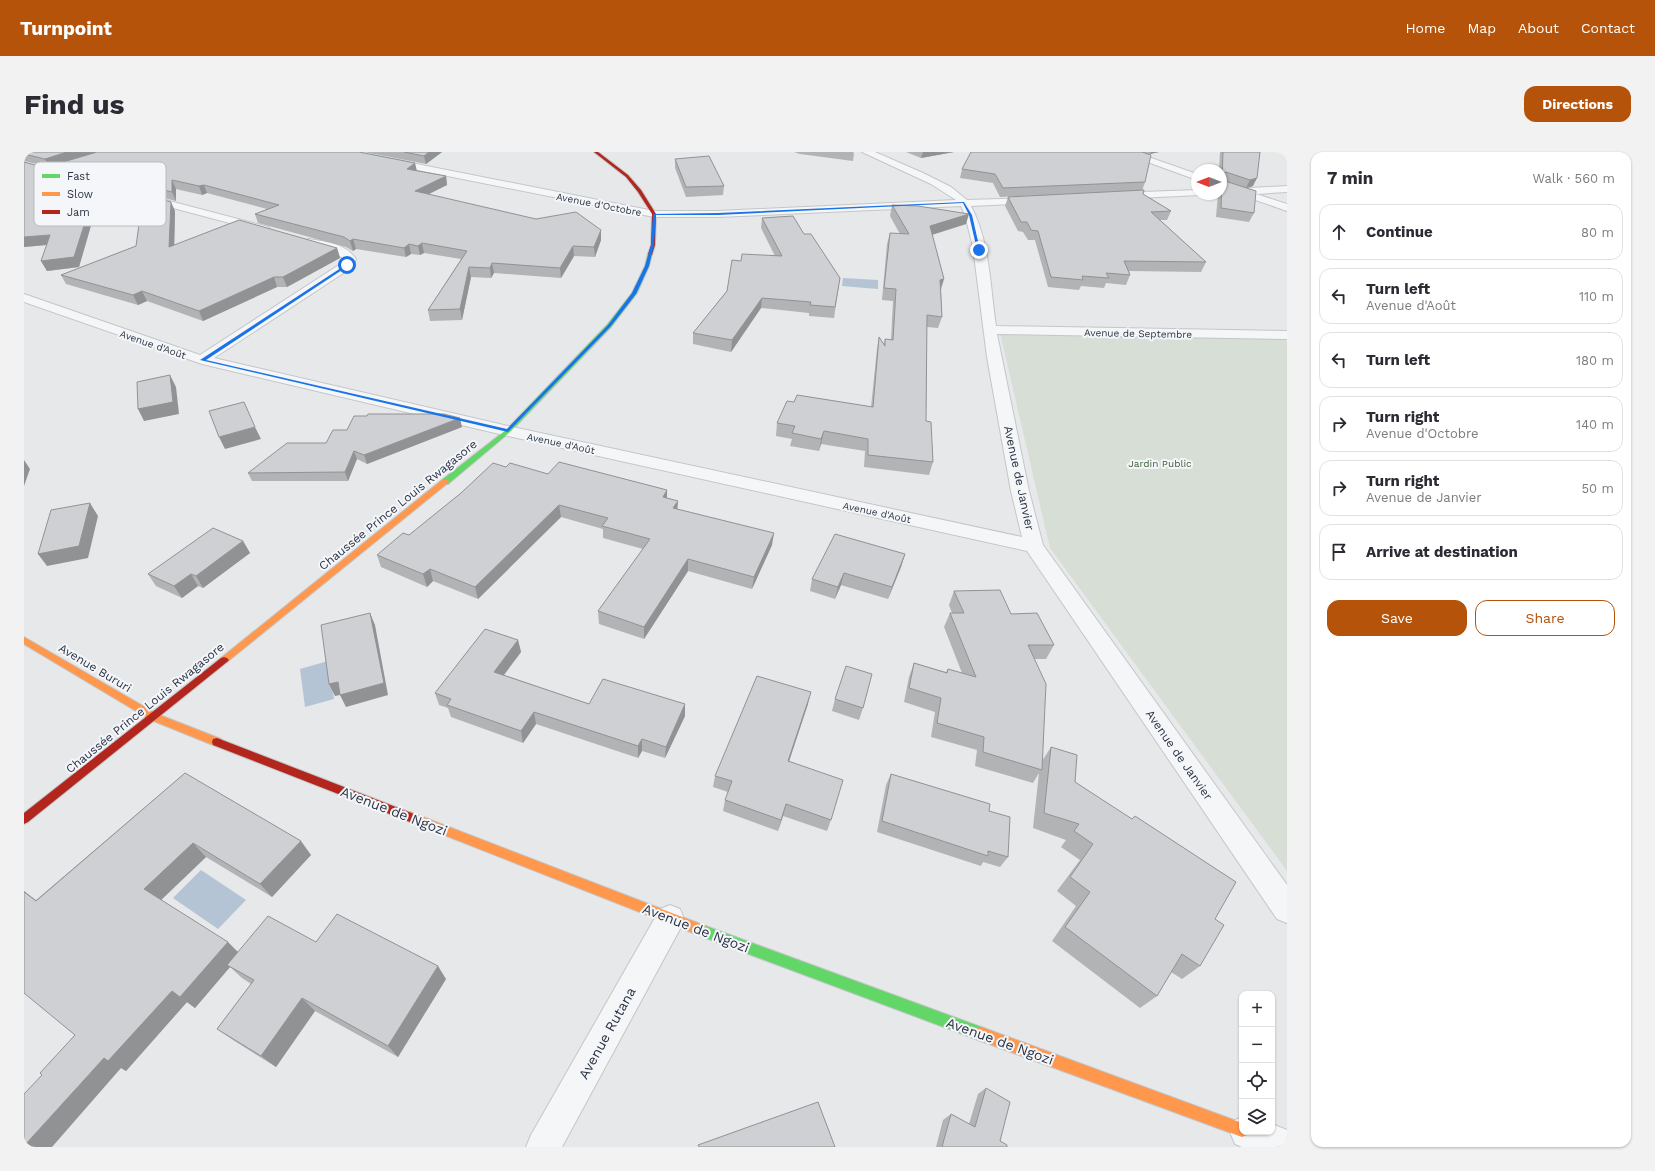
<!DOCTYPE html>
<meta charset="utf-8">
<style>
body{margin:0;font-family:"Work Sans",sans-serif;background:#f2f2f3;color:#2b2b33}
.controls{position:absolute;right:12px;bottom:12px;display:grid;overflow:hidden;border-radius:8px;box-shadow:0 1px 3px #0004}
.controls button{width:36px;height:36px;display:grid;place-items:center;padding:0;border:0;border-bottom:1px solid #e1e1e2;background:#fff;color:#2b2b33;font:20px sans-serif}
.compass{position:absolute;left:1167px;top:12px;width:36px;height:36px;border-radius:50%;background:#fff;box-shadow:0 1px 3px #0004;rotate:270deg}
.stop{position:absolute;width:12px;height:12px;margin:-9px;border:3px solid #1a73e8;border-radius:50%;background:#fff}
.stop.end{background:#1a73e8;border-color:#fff;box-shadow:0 1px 4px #0008}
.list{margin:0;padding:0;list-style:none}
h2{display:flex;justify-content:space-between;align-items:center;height:52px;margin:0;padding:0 16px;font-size:17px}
h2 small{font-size:13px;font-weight:400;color:#7c7c81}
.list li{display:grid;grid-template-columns:26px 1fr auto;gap:12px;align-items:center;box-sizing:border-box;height:56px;margin:0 8px 8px;padding:0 8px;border:1px solid #e1e1e2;border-radius:12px}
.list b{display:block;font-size:15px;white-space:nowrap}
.list p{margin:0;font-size:13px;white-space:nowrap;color:#7c7c81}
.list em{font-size:13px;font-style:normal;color:#7c7c81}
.actions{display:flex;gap:8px;padding:12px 16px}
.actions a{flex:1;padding:9px 0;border:1px solid #b45309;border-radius:12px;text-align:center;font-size:14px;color:#b45309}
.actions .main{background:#b45309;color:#fff}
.icon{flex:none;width:22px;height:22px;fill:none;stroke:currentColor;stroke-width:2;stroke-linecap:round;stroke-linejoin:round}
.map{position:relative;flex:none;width:1263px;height:995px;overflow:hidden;border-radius:12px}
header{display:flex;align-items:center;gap:24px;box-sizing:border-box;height:56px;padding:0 20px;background:#b45309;color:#fff}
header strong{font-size:19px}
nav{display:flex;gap:22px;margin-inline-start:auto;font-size:14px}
.intro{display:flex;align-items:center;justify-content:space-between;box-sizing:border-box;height:96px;padding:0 24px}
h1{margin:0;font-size:28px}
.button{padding:10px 18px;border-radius:12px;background:#b45309;color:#fff;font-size:14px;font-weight:700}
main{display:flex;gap:24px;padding:0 24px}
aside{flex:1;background:#fff;border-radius:12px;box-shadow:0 1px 3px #0004}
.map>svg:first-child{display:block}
</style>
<header>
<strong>Turnpoint</strong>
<nav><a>Home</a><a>Map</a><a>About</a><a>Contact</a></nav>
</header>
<div class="intro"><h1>Find us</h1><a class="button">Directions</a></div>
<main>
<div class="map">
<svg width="1263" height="995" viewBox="0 0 1263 995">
<rect width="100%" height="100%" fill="#e6e8ea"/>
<!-- green -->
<path fill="#d6ded6" d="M976,181L1263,186V719L1026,396Z"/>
<!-- water -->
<g fill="#b4c4d5">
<path d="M819,126L854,128V137L818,134Z"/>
<path d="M304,509L310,547L281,555L276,517Z"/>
<path d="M177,718L222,748L194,777L149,746Z"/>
</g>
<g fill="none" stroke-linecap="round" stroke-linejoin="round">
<!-- street casing -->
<g stroke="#c4c6c8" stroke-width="2">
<g id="street">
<path d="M78,0H93L91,2L0,30V24Z"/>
<path d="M313,0H332L630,59H694L932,48L907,32L838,0H851L899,21L927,35L943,48L1016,46L1017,48L1012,51L947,54C966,90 966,134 972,174L1263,179V187L973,182L1005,339L1019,393L1263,733V771L1253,767L1003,399L484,284L178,212L0,150V142L176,203L318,111L320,107L310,100L281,92L279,90L285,87C302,90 321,91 332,107L327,116L190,206L484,274L998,385L987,339L963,205L949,95L941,63L937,54L694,65H630L318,3Z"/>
<path d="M1096,0H1110L1173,22V28Z"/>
<path d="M1197,30L1222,38L1226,36L1263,34V40L1232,42L1263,52V59L1197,36Z"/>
<path d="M1173,38V42H1177V43L1092,47L1087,44L1092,41Z"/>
<path d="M119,42L244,75L246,77L240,80L115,47L114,45L115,43Z"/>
<path d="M646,753L656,757L660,767L656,777L538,995H502L507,983L636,757Z"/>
<path d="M1218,965V980H1248V972L1263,978V995H1218L1211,992L1206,980L1211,968Z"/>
</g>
</g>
<!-- fast casing -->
<g stroke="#c4c6c8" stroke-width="2">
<g id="fast">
<path d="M624,101L628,102L625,114L613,141L587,175L486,280L424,332H418V328L482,278L583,173L608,141L621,114Z"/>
<path d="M679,773L957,875L962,877L964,882L962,887L957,889L679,785L675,783L673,779L675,775Z"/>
</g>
</g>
<!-- slow casing -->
<g stroke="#c4c6c8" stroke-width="2">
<g id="slow">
<path d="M418,328H424L425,330L203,510H197L195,508L197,506Z"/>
<path d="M0,485L133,562L197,587L198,590L197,593L193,594L189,593L127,568L0,492Z"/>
<path d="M386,660L679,773L683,775L685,779L683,783L679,785L382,668L381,665L382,662Z"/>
<path d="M957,875L1218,971V980H1224L1223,983L1218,985L957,889L952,887L950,882L952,877Z"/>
</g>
</g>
<!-- jam casing -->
<g stroke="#c4c6c8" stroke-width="2">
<g id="jam">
<path d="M570,0H574L604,23L617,38L632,62L631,93L628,103L624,102L627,93L628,62L614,40L602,25Z"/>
<path d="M200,505L203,506L205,508L203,510L4,670L0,672V661L197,506Z"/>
<path d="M193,586L390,662L391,665L390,668L386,670L189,593L188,590L189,587Z"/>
</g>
</g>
<!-- street -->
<use href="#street" fill="#f5f6f7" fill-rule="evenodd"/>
<!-- fast -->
<use href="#fast" fill="#63d668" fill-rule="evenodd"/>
<!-- slow -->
<use href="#slow" fill="#ff974d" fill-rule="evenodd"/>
<!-- jam -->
<use href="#jam" fill="#b3261e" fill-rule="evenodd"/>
</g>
<!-- wall -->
<g fill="#b1b3b5">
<path d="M0,0L392,19L422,24L423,33L404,42L577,88L571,105L550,104L537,126L470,121L467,126L447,125L438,168L406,169L404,158L437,107L400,101L396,103L387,102L382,105L332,97L329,99L322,95L234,71L231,62L243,57L183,41L178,43L152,37V49L40,20L36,12L25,15L0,9Z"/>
<path d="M340,0H418L402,12Z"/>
<path d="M770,0H829L830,1L829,9L776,2Z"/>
<path d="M882,0H930L897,6Z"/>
<path d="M947,0H1135L1126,2V3L1121,30L1118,39L1119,42L1147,59L1143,68H1136L1182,110L1177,120L1105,119L1106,123L1102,133L1082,131L1080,136L1057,134L1055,138L1024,135L1011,88H1004L999,80L994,79L981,54L984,45L1020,43L976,45L969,31L936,26L938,17Z"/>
<path d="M1196,0H1236L1229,34L1223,36L1230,61L1225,70L1192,65L1194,42H1197V18H1195Z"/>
<path d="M651,7L700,34L699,43L662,45L651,16Z"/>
<path d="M0,10L151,59L150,93L313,96L316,106L263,135H253L179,169L123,149L114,153L42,132L37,123L112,94L117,60L82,64L68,70L55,115L23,119L17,109L23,93L0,95Z"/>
<path d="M868,53L942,72L908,83L920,127L917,138L918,165L914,176L903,175L902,269L909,310L905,323L840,315L841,299L797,292L795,299L766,294L768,287L752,284L753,271L770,250L847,255L853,197L855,185L860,192L861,187L867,188L869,149L858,148L863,92L866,81L876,82L866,64Z"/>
<path d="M738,66L780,82L816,126L810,166L785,164V161L737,156L707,200L669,192V181L703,139L717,109L751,104L737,76Z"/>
<path d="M438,275L343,312L333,307L324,329H228L224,321L302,291L323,278Z"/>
<path d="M482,315L524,322L643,338V346L654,349L653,357L748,393L728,437L664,419L620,487L575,472L574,459L619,397L579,386V377L537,365L454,447L409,429L403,435L357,415L353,403L385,383Z"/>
<path d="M219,389L226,401L179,436L174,434L158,446L132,434L124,422Z"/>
<path d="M881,402L877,415L864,447L817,433L811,447L786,439L788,427Z"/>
<path d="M930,439L987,462L1030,493L1022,507H1010L1018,609L1027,595L1051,630L1191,767L1176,814L1158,827L1147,820L1133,844L1116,856L1028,789L1052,754L1033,739L1056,708L1037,695L1042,688L1009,676L1015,621L1009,631L951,614L953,598L907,585L911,560L880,550L885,525L890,511L922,520L924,517L938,521L920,475L926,461H928L925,453Z"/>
<path d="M494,488L497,500L480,523L565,552H661V564L641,606L618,599L614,606L512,572L499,591L427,565L424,556L415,553L411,541Z"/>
<path d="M811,547L839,556L835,568L808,559Z"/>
<path d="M784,552L765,610L807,668L803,679L759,664L754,679L699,659L701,648L704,640L689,635L691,624Z"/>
<path d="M161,621L287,703L248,745L182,705L137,748L214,800L292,790L422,827L374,905L291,859L252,915L209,888L193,877L227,832L218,826L206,815L171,856L163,850L102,919L97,916L18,923L51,883L12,748Z"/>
<path d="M867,622L965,659L984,705L976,715L959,710L957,714L853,680L862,633Z"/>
<path d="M962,936L976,989L983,995H912L919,968L927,962L945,972L954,942Z"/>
</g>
<!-- shaded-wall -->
<g fill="#909294">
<path d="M43,0H73L25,15L21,7Z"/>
<path d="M405,0H418L402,12L400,4Z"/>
<path d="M899,0H930L897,6Z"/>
<path d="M1127,0H1135L1126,2Z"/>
<path d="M391,11L393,19L383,17Z"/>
<path d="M422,24L423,33L393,48L391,39Z"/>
<path d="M1233,26L1229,34L1222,36L1226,28Z"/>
<path d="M148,28L152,37V49L148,40Z"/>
<path d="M180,33L183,41L178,43L175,34Z"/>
<path d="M147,50L151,59L150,105L145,95Z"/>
<path d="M118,51L122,60L82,64L68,70L55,115L23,119L17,109L64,61L78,55Z"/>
<path d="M945,62L942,72L904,84L906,74Z"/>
<path d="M577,78V88L571,105L570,95Z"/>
<path d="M26,83L32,92L0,95V85Z"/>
<path d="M329,87L332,97L329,99L326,89Z"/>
<path d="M398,91L400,101L396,103L394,94Z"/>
<path d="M385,92L387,102L382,105L380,96Z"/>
<path d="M549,94L550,104L537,126L536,116Z"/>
<path d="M313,96L316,106L263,135L259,125Z"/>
<path d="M468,111L470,121L467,126L466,116Z"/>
<path d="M445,115L447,125L438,168L436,157Z"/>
<path d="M250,125L253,135L179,169L175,159Z"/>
<path d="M920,127L916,138V128Z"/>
<path d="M118,139L123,149L114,153L109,143Z"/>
<path d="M738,146L737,156L707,200L708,188Z"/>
<path d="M146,223L152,235L155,262L120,269L114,257Z"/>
<path d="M436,266L438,275L343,312L340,303Z"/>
<path d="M231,275L237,287L201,297L195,285Z"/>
<path d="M800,279L797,292L795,299L797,287Z"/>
<path d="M330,299L333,307L324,329L321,320Z"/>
<path d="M0,308L6,317L0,334Z"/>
<path d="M643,338V350L639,345Z"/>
<path d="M654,349L653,361L649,356Z"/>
<path d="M66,351L74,364L64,406L23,414L14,402Z"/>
<path d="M535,353L537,365L454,447L451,435Z"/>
<path d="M750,381L748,393L728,437L730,425Z"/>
<path d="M219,389L226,401L179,436L172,424Z"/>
<path d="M881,402L877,415L864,447L868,435Z"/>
<path d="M664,407V419L620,487V475Z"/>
<path d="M406,417L409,429L403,435L399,422Z"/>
<path d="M820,421L817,433L811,447L814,435Z"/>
<path d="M167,422L174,434L158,446L150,434Z"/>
<path d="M346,461L351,473L364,543L322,555L316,543L311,544L305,532Z"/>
<path d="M494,488L497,500L473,532L470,520Z"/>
<path d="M787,540L784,552L761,621L764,609Z"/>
<path d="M661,552V564L641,606L642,595Z"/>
<path d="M510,560L512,572L499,591L497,579Z"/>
<path d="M618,587V599L614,606V594Z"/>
<path d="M762,652L759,664L754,679L757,668Z"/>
<path d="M277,689L287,703L248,745L236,732Z"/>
<path d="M169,691L182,705L135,750L120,737Z"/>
<path d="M0,739L30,762L0,740Z"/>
<path d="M204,790L217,803L203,813L206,815L171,856L156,845Z"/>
<path d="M414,814L422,827L374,905L364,894Z"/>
<path d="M148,839L163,850L102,919L97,916L28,995H0V994L80,906Z"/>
<path d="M278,846L291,859L252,915L237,904Z"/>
</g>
<!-- building -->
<g fill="#ced0d3" stroke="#909294">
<path d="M0,0H43L21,7L0,2Z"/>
<path d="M73,0H335L391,11L383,17L422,24L391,39L512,67L552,60L577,78L570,95L549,94L536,116L468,111L466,116L445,115L436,157L404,158L443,99L398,91L394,94L385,92L380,96L329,87L326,89L320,85L231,62L255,53L180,33L175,34L148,28V40L36,11Z"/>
<path d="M380,0H405L400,4Z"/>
<path d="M947,0H1118L1127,3L1121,30L979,36L971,22L938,17Z"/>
<path d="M1199,0H1236L1233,26L1226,28L1202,20L1200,21L1201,29L1232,39L1230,61L1197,56Z"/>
<path d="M685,4L700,34L662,35L651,7Z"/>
<path d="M0,10L147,50L145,95L215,68L313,96L259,125H250L175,159L118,139L109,143L37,123L112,94L118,51L78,55L64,61L50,105L17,109L26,83L0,85Z"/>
<path d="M1120,38L1119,42L1147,59L1127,60L1182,110L1100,109L1106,123L1082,121L1085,126L1058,124L1059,128L1027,125L1014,79L1007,78L1003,70H997L984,45Z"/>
<path d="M868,53L894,54L945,62L906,74L920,127L916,128L918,165L903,163L902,269L907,270L909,310L844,303V287L800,279L797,287L768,281L771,274L753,271L763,249L770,250L773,243L849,255L855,185L861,194V187L869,188L872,137L860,136L866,81L885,82Z"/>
<path d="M769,64L780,82H787L816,126L811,155L786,153L787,150L738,146L708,188L669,181L703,139L708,108L717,109L718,102L758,104L738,66Z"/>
<path d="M146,223L149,250L114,257L113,230Z"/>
<path d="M220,250L231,275L195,285L185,259Z"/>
<path d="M344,262H420L436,266L340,303L330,299L321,320L224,321L263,291H302L309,278H323L330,264H343Z"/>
<path d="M535,310L643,338L639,345L654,349L649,356L750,381L730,425L664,407L620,475L574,459L626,387L578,374L584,366L535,353L451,435L406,417L399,422L353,403L379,381L385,383L437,341L469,311L482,315L486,311L524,322Z"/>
<path d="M66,351L55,394L14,402L27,358Z"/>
<path d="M189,376L219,389L172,424L167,422L150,434L124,422Z"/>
<path d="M811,382L881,402L868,435L820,421L814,435L788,427Z"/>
<path d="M976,438L987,462L1013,461L1030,493H1004L1022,532L1018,618L959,600L960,585L913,571L917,546L885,536L890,511L923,521L924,517L952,525L926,461H940L930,439Z"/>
<path d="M346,461L360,531L316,543L314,530L305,532L297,473Z"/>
<path d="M461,477L494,488L470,520L565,552L579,527L661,552L642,595L618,587L614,594L510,560L497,579L423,553L427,547L411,541Z"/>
<path d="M822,514L848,522L839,556L811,547Z"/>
<path d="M733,524L787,540L764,609L819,628L807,668L762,652L757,668L701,648L708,629L691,624Z"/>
<path d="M1027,595L1053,603L1051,630L1108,667L1111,664L1212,730L1191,767L1200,773L1176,814L1158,802L1133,844L1041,775L1066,740L1046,725L1069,692L1050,679L1055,672L1020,661Z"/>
<path d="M161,621L277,689L236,732L169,691L120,737L204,790L156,845L148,839L84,909L80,906L0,994V942L18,923L16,921L51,883L0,841V740L12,749Z"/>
<path d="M867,622L966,652L965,659L986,665L984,705L964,699V704L858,669Z"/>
<path d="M313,762L414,814L364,894L278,846L237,904L193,877L230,828L203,813L244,764L292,790Z"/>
<path d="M962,936L986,950L976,989L983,993V995H918L927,962L951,975Z"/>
<path d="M794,950L811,995H675L674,993Z"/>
</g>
<!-- route -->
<path fill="#1a73e8" d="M940,50L948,63L956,98H953L945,63L939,51L694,63H632L630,93L625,114L612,142L587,174L484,280L176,208L323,112L324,114L182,208L483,277L584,173L608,141L621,114L627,93L629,62L694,61Z"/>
<g text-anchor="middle" stroke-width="4" stroke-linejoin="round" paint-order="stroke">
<!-- far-street labels -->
<g font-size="10" fill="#2b3445" stroke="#f4f6f9">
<text transform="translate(575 52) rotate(11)" y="4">Avenue d'Octobre</text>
<text transform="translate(1114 181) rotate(1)" y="4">Avenue de Septembre</text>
<text transform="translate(129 192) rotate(19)" y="4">Avenue d'Août</text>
<text transform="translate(537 291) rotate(12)" y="4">Avenue d'Août</text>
<text transform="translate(853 360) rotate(12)" y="4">Avenue d'Août</text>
</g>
<!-- far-park labels -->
<g font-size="10" fill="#3f6138" stroke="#f4f6f9">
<text x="1136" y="315">Jardin Public</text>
</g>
<!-- street labels -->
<g font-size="12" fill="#2b3445" stroke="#f4f6f9">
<text transform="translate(995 326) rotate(78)" y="4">Avenue de Janvier</text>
<text transform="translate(374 353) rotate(-39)" y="4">Chaussée Prince Louis Rwagasore</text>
<text transform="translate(71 516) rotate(31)" y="4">Avenue Bururi</text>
<text transform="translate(121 556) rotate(-39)" y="4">Chaussée Prince Louis Rwagasore</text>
<text transform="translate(1155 603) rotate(55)" y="4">Avenue de Janvier</text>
</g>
<!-- near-street labels -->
<g font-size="14" fill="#2b3445" stroke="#f4f6f9">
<text transform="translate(370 659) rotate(21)" y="5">Avenue de Ngozi</text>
<text transform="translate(672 776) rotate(21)" y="5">Avenue de Ngozi</text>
<text transform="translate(583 881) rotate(-61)" y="5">Avenue Rutana</text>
<text transform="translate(976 889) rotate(20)" y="5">Avenue de Ngozi</text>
</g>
</g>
<!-- legend -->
<rect x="10" y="10" width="132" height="64" rx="6" fill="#f4f6f9" stroke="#b8bcc3" stroke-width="1"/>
<rect x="18" y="22" width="18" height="4" fill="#63d668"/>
<rect x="18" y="40" width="18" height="4" fill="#ff974d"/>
<rect x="18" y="58" width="18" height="4" fill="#b3261e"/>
<g font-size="11" fill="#2b3445">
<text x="43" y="28">Fast</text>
<text x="43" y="46">Slow</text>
<text x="43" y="64">Jam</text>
</g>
</svg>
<div class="controls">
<button>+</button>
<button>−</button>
<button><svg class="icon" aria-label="locate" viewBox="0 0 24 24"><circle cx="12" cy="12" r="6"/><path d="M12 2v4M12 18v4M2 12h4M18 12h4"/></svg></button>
<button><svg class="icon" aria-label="layers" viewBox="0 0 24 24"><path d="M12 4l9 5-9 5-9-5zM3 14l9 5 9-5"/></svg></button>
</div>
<svg class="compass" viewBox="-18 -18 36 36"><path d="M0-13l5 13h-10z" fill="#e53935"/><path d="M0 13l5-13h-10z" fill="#7c7c81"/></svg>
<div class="stop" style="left:323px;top:113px"></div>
<div class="stop end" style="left:955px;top:98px"></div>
</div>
<aside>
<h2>7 min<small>Walk · 560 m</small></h2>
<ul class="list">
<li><svg class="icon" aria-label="ahead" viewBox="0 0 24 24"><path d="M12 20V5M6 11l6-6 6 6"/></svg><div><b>Continue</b></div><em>80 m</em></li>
<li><svg class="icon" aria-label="left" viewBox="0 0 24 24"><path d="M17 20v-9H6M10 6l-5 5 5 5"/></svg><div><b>Turn left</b><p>Avenue d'Août</p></div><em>110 m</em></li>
<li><svg class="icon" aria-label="left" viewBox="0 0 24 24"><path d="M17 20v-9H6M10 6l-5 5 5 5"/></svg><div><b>Turn left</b></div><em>180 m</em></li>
<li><svg class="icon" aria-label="right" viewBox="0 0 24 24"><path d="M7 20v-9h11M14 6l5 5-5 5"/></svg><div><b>Turn right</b><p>Avenue d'Octobre</p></div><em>140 m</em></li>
<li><svg class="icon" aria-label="right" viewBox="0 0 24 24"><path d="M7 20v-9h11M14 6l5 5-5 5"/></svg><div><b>Turn right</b><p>Avenue de Janvier</p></div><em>50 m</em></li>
<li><svg class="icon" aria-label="arrive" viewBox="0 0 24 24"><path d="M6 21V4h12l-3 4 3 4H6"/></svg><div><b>Arrive at destination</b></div></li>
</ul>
<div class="actions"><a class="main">Save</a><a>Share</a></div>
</aside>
</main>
